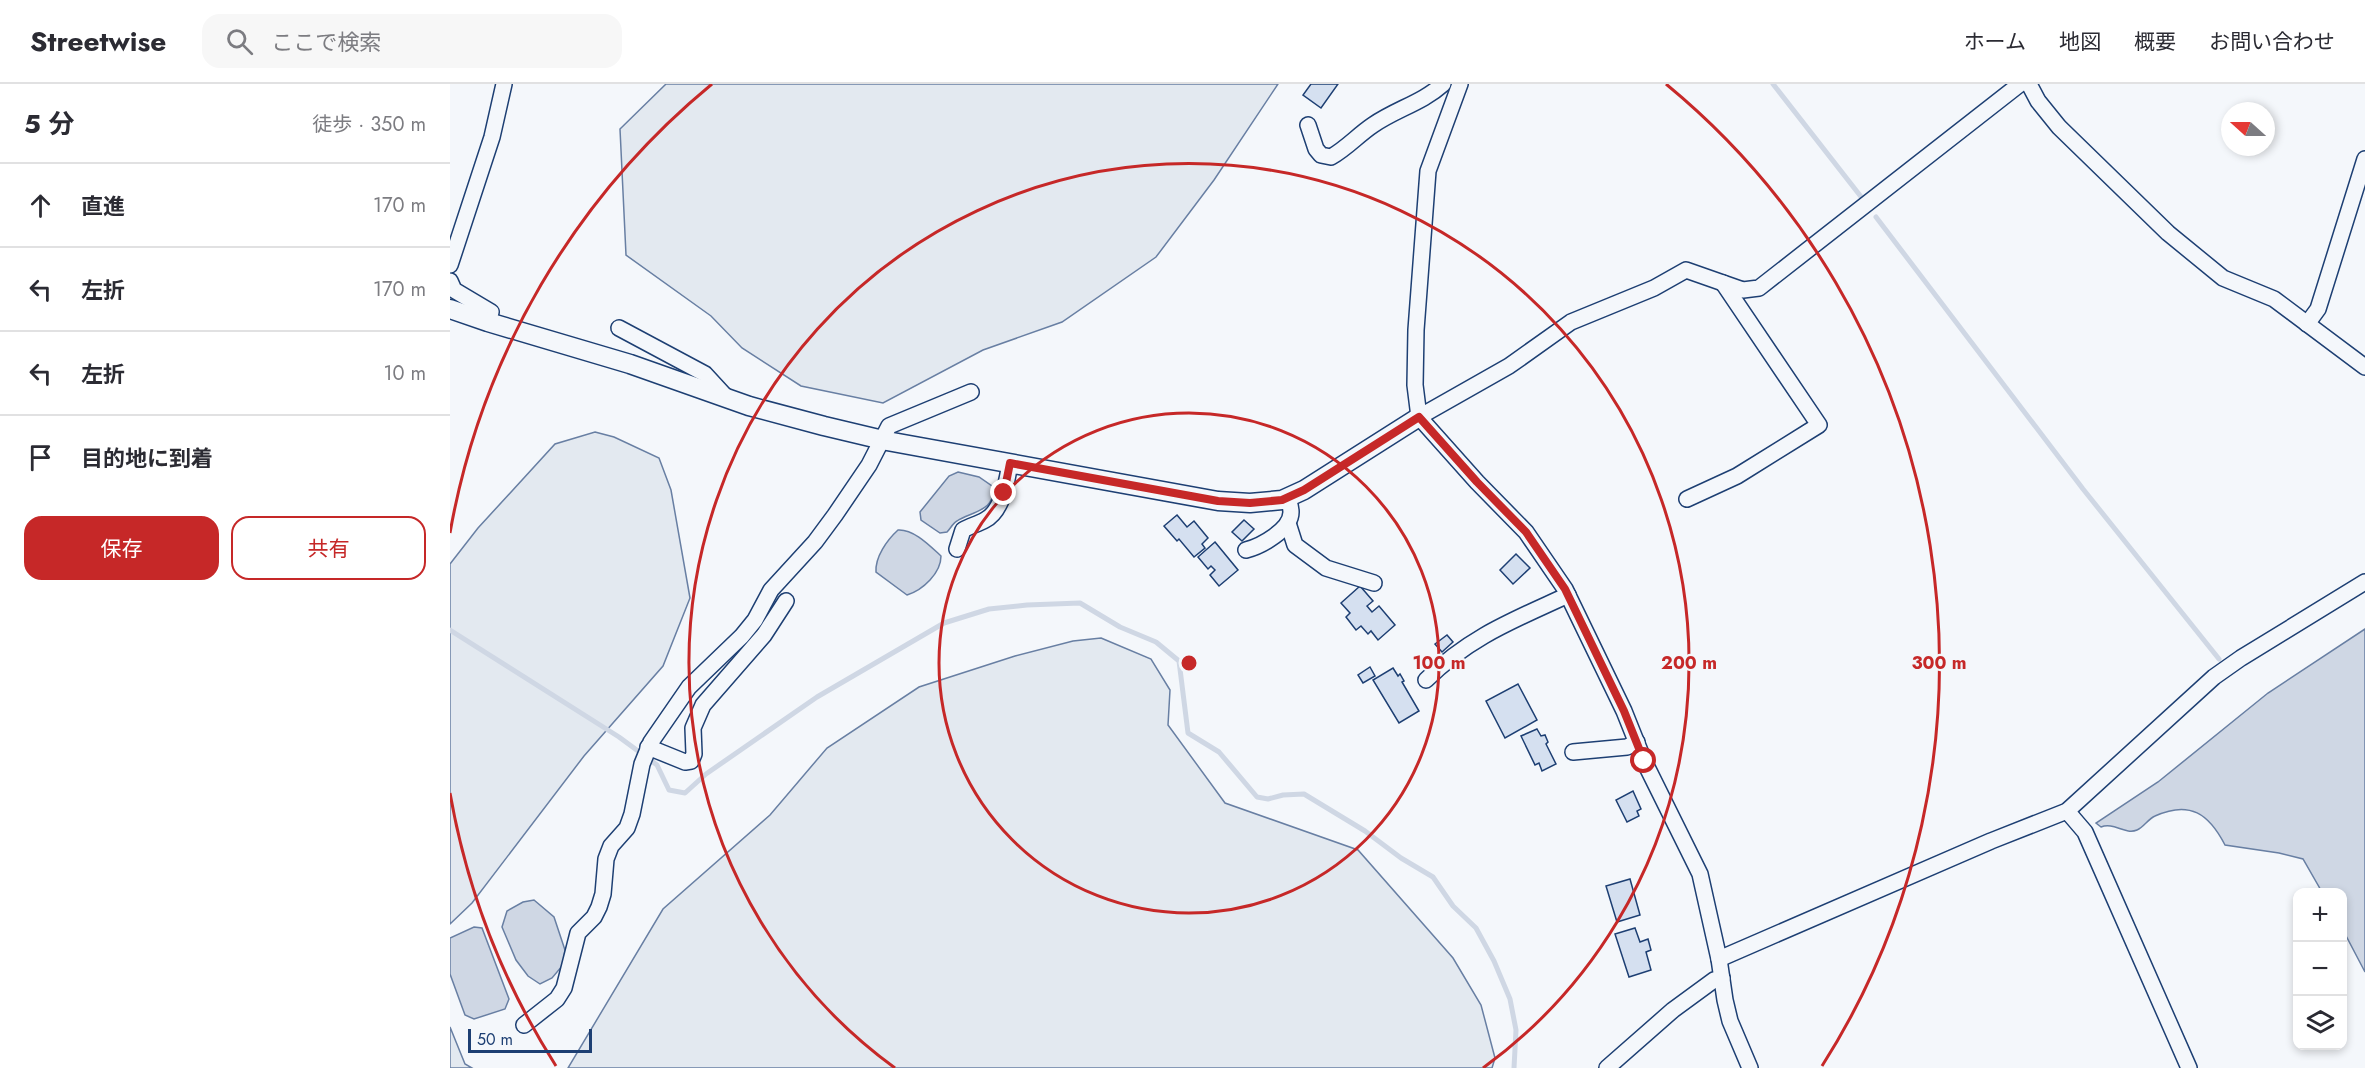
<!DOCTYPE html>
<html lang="ja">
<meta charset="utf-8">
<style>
body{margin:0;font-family:Jost,"Noto Sans JP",sans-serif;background:#f7f7f7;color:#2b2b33}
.controls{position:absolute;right:18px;bottom:18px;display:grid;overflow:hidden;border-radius:12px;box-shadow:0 3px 9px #0003}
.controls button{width:54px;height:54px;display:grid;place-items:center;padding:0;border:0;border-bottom:2px solid #e1e1e2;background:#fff;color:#2b2b33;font:30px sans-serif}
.compass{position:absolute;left:1771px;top:18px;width:54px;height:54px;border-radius:50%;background:#fff;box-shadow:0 3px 9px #0003;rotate:291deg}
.scale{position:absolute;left:18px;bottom:15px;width:124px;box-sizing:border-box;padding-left:6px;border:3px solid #1d3f73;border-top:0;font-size:16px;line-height:21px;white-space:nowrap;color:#1d3f73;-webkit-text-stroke:4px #f4f7fb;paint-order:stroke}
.stop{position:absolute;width:18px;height:18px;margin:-14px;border:4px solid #c62828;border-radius:50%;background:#fff}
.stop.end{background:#c62828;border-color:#fff;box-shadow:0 2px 6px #0008}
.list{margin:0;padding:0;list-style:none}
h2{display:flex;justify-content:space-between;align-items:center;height:78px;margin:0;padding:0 24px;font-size:26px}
h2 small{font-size:20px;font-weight:400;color:#7c7c81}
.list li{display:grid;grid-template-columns:39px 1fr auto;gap:18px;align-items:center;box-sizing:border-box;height:84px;padding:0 24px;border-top:2px solid #e1e1e2}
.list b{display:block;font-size:22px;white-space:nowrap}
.list em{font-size:20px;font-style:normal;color:#7c7c81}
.actions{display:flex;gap:12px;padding:18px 24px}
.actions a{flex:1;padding:14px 0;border:2px solid #c62828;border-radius:18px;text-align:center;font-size:21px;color:#c62828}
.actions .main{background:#c62828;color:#fff}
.icon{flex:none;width:33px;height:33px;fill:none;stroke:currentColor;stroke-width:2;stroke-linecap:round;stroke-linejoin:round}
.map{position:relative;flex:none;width:1915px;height:984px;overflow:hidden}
header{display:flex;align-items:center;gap:36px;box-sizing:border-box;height:84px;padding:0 30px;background:#fff;border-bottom:2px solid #e1e1e2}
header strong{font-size:28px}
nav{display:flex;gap:33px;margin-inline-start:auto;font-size:21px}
.search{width:420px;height:54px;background:#f7f7f7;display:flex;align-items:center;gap:15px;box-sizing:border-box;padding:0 21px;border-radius:18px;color:#7c7c81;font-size:22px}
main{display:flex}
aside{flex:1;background:#fff}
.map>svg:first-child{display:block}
</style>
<header>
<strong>Streetwise</strong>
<div class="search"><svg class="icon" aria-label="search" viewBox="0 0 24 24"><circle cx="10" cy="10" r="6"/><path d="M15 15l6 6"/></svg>ここで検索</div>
<nav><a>ホーム</a><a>地図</a><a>概要</a><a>お問い合わせ</a></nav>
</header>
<main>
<aside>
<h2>5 分<small>徒歩 · 350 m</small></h2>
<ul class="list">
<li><svg class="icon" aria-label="ahead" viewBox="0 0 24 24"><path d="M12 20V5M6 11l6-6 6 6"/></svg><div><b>直進</b></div><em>170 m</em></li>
<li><svg class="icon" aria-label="left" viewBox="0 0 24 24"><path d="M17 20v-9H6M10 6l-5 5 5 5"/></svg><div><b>左折</b></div><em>170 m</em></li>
<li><svg class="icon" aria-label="left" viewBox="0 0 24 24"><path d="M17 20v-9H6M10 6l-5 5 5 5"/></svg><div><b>左折</b></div><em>10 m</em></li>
<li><svg class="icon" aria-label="arrive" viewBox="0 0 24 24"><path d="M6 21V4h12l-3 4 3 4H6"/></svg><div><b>目的地に到着</b></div></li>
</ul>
<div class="actions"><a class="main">保存</a><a>共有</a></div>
</aside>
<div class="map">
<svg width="1915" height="984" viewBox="0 0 1915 984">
<rect width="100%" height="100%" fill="#f4f7fb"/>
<!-- green -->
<g fill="#e3e9f0" stroke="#687fa3" stroke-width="1.5">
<path d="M216,0H828L764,96L706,173L612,238L533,266L433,319L351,302L292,264L261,232L176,171L170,45Z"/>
<path d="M145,348L164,353L209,374L221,406L240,514L213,582L134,672L22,819L0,840V480L28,444L105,360Z"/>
<path d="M651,554L701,575L720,606L718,641L775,719L908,766L1003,874L1031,921L1045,974L1042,984H118L213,825L320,731L377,664L469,603L565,572L623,557Z"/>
<path d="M0,943L15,980L22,984H0Z"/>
</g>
<!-- water -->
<g fill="#cfd7e4" stroke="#687fa3" stroke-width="1.5">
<path d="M508,388L529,393L542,402C548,427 520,428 507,437C503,439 500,445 497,448L490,449L471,436L470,428L499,392Z"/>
<path d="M448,446C464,445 480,462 491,472C491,489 473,506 457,511L426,488C425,473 437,456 448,446Z"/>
<path d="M1915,545V888L1893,846L1892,808H1872L1853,775L1829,769L1775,761C1759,730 1740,716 1705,732C1698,735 1694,743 1687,746C1675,751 1664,738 1651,743L1646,739L1708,698L1818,609Z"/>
<path d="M84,816L104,833L115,866L113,881L102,894L90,900L78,892L66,876L52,843L57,827L73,818Z"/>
<path d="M24,843L32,844L59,915L55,925L24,935L15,931L0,890V854Z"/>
</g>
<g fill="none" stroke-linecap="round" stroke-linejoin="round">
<!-- stream -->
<g stroke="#cfd7e4" stroke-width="5">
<path d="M1323,0L1412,114"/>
<path d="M1426,133L1633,405L1769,575"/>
<path d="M0,546L169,653L207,681L219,706L235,709L256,690L367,613L494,539L539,525L577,521L630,519L670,543L706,558L729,577L738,649L769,668L807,713L818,715L833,711L854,710L915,747L951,774L983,793L1003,822L1026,844L1044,877L1060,915L1066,946L1064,984"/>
</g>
</g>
<!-- building -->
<g fill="#d5e0f0" stroke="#1d3f73" stroke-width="1.5">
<path d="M861,0H888L871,24L853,11Z"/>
<path d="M727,431L737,443L744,437L758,454L752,460L755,464L744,473L729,455L727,457L714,442Z"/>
<path d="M794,436L804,445L792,457L782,448Z"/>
<path d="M765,458L788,486L769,502L760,491L765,486L761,482L758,485L748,473Z"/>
<path d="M1066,470L1080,484L1063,500L1050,486Z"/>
<path d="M910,502L923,517L917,522L922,528L929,522L945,541L928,556L921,547L918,550L911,542L906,546L896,533L900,529L891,519Z"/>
<path d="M997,551L1003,558L992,568L985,560Z"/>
<path d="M920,583L925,592L913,599L908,591Z"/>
<path d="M943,584L948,592L950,590L954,597L952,598L969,627L949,639L923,596Z"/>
<path d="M1068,600L1087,636L1055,654L1036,617Z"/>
<path d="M1087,645L1091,652L1095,651L1098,658L1096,660L1106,680L1092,687L1089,679L1085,681L1071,652Z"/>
<path d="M1183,707L1191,725L1187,727L1189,732L1177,738L1166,716Z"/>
<path d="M1180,795L1190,831L1167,838L1156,802Z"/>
<path d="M1185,844L1190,858L1198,855L1201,866L1196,868L1201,886L1179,893L1165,850Z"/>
</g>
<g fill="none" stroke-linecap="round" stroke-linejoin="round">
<!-- minor casing -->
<g stroke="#1d3f73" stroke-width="18">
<g id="minor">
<path d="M1010,0L978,87L966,246L965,301L969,333L1027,398L1076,448L1115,505L1174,627L1194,677L1250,790L1269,875L1275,916L1280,937L1300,984"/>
<path d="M1579,0L1588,17L1609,43L1718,149L1773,194L1824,215L1915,283"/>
<path d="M858,41L866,65L871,71L881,73C897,64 908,51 923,41C946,25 972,19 993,0"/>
<path d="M0,181L42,53L54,0"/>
<path d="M0,197L4,206L41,228L38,238"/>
<path d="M1857,240L1868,225L1915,75"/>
<path d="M169,244L255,290L278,315"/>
<path d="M969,333L1059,282L1121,238L1204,204L1236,186L1293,206L1309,204L1570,0"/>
<path d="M1237,415L1287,392L1369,341L1273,199"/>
<path d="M838,439L845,461L876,484L924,499"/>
<path d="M507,465L513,446C520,442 528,440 535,436C553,427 557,396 560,379"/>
<path d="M796,466C811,462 841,446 841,428C841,423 839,418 838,413"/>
<path d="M976,596C1019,553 1064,536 1118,511"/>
<path d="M198,663L235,678L241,677L244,670L243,644L253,621L314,551L336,517"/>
<path d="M1123,668L1177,663L1187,658"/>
<path d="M1617,727L1635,748L1739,984"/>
<path d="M1269,875L1541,757L1617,727L1764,593L1791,574L1915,498"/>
<path d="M74,941L107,915L114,904L128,849L144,833L149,823L153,810L156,775L161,762L177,744L182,730L192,680L201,658L239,603L292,552L305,536L321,506L365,458L385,431L419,381L439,342L521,308"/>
<path d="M1157,984L1223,926L1264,896L1272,894"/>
</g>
</g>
<!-- tertiary casing -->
<g stroke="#1d3f73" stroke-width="21">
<path id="tertiary" d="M0,225L38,238L180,280L299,322L374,342L437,357L768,417L800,419L832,416L854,406L969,333"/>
</g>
<!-- minor -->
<use href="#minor" stroke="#f4f7fb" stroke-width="15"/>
<!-- tertiary -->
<use href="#tertiary" stroke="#f4f7fb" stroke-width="18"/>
</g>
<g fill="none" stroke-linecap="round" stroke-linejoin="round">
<!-- route -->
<path stroke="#c62828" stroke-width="8" d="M554,409L560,379L768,417L800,419L832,416L854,406L969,333L1027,398L1076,448L1115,505L1174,627L1194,677"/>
</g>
<!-- distance rings -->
<g fill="none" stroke="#c62828" stroke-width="3">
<circle cx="739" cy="579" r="250"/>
<path d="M445 984A500 500 0 1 1 1033 984"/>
<path d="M106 982A750 750 0 0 1 0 709M0 449A750 750 0 0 1 262 0M1216 0A750 750 0 0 1 1372 982"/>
</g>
<circle cx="739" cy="579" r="9" fill="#c62828" stroke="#f4f7fb" stroke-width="3"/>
<g font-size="18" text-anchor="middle" font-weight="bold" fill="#c62828" stroke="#f4f7fb" stroke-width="4.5" stroke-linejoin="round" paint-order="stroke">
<text x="989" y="585">100 m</text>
<text x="1239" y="585">200 m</text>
<text x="1489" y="585">300 m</text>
</g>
</svg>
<div class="controls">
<button>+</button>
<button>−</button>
<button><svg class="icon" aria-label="layers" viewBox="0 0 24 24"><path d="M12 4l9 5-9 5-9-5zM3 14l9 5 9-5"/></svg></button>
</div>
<svg class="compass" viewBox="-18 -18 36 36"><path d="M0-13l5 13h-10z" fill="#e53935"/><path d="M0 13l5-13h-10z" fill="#7c7c81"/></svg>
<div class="scale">50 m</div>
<div class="stop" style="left:1194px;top:677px"></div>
<div class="stop end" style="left:554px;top:409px"></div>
</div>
</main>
